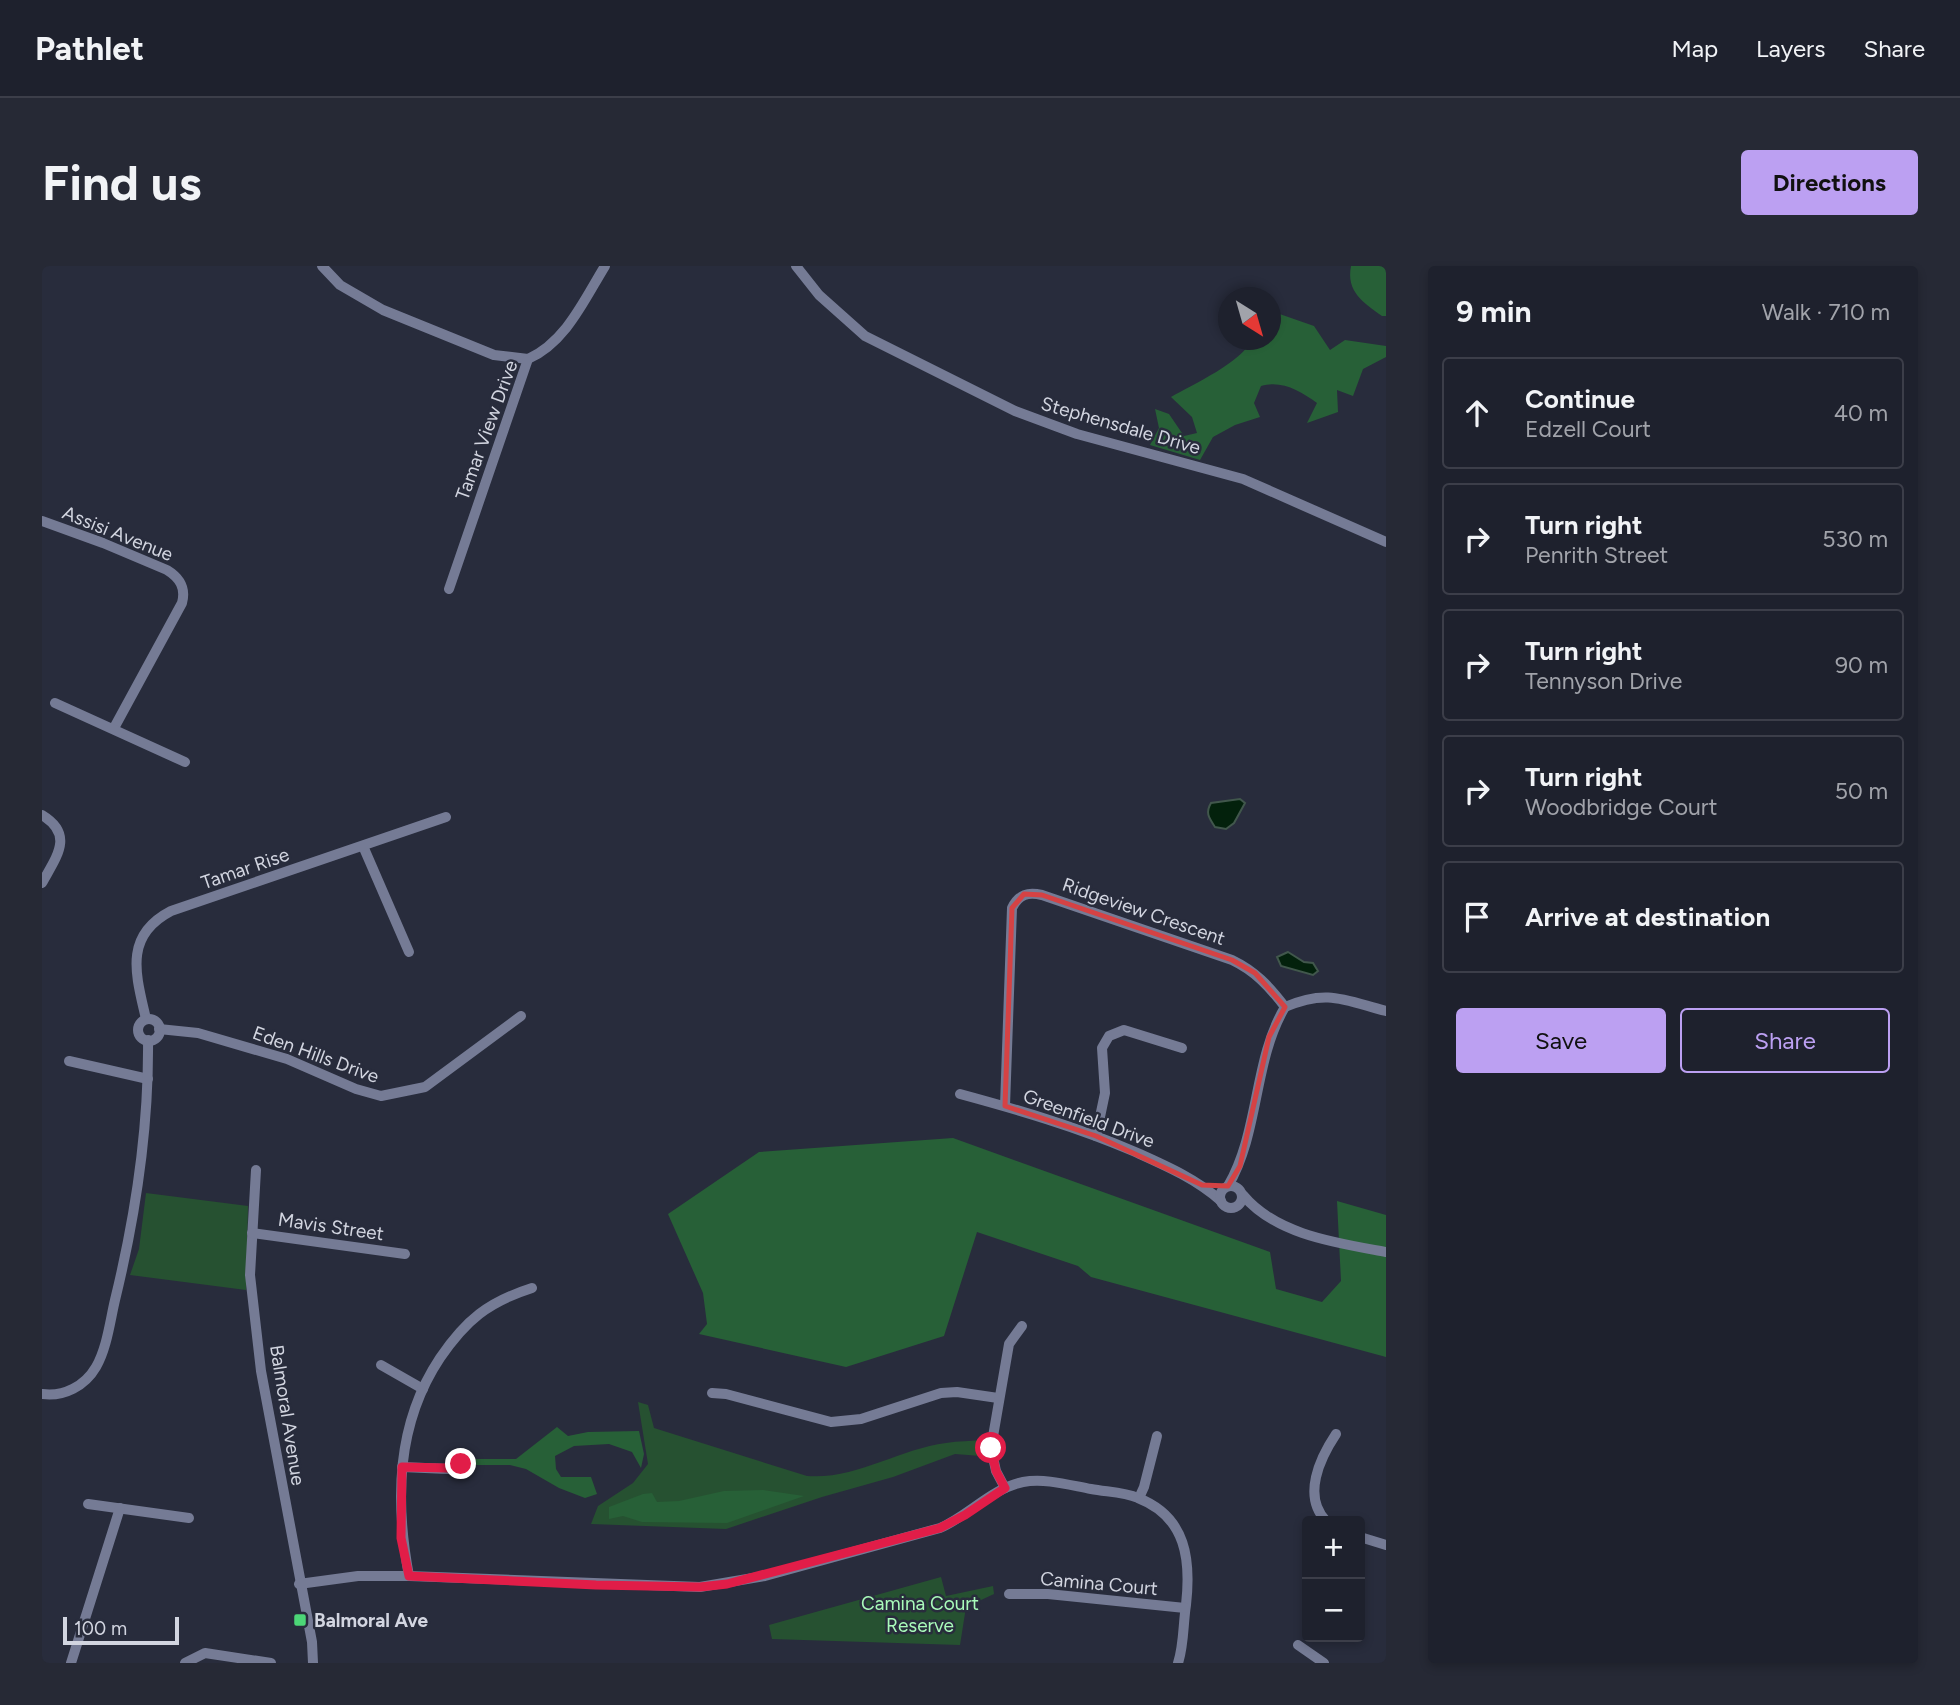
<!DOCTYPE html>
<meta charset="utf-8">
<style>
body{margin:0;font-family:Figtree,sans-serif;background:#262935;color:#f1f3f6}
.controls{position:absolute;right:21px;bottom:21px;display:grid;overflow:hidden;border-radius:7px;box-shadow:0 4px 10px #0003}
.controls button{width:63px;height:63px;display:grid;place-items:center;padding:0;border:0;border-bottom:2px solid #3c3e49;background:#1e212d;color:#f1f3f6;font:35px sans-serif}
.compass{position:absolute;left:1176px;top:21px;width:63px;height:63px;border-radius:50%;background:#1e212d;box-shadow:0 4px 10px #0003;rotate:143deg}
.scale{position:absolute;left:21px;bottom:18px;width:116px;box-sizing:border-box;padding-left:7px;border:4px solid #d2d5e0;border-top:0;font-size:19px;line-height:24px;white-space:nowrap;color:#d2d5e0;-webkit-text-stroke:5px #282c3c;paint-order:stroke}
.stop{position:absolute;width:21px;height:21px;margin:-16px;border:5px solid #e11d48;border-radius:50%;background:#fff}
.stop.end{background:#e11d48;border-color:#fff;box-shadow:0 2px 7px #0008}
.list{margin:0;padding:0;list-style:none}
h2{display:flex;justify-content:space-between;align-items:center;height:91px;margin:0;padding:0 28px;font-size:30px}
h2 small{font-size:23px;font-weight:400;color:#a1a3aa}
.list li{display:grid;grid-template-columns:46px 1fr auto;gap:21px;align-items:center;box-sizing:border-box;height:112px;margin:0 14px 14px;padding:0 14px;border:2px solid #3c3e49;border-radius:7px}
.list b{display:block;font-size:26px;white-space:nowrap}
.list p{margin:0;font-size:23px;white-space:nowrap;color:#a1a3aa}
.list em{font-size:23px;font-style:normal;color:#a1a3aa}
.actions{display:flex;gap:14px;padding:21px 28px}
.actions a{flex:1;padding:16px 0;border:2px solid #bca0f2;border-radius:7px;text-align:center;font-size:24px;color:#bca0f2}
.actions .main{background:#bca0f2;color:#111}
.icon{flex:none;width:38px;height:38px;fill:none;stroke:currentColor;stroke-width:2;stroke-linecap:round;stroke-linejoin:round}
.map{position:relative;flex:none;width:1344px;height:1397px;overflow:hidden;border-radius:7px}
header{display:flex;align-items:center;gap:42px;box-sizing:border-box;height:98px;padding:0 35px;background:#1e212d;border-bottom:2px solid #3c3e49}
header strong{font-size:33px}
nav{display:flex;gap:38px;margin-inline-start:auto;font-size:24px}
.intro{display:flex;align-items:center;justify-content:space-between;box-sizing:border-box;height:168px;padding:0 42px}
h1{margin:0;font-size:49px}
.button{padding:18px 32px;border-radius:7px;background:#bca0f2;color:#111;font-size:24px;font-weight:700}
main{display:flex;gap:42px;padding:0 42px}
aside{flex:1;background:#1e212d;border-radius:7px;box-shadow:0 4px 10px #0003}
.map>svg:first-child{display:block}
</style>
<header>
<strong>Pathlet</strong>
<nav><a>Map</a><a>Layers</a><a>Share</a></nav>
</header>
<div class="intro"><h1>Find us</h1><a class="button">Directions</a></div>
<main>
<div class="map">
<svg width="1344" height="1397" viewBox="0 0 1344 1397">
<rect width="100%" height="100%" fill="#282c3c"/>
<!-- green -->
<g fill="#265131">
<path d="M104,927L206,940L204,1024L88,1009L97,983Z"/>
<path d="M596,1136L606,1139L612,1162L765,1210C813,1214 857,1183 904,1177C916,1175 930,1175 942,1174L939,1190L913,1188L851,1211L780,1231L684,1263L549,1258L556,1240L591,1217L606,1198Z"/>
<path d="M899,1311L904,1330L951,1320L952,1328L924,1341L918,1379L730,1373L727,1359Z"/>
</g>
<!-- forest -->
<g fill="#276037">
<path d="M1309,0H1344V50H1340C1321,36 1304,26 1309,0Z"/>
<path d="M1229,45L1272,60L1288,84L1303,74L1344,80V91L1321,103L1311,130L1295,124L1296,146L1265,157L1275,137C1258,125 1240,114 1219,120L1212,137L1218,151L1193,159L1171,171L1158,194L1108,179L1117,162L1113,143L1127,148L1142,170L1155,167L1150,151L1129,131C1150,119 1202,95 1209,74H1228Z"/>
<path d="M911,872L1228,986L1234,1023L1280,1036L1299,1015L1295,935L1344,949V1091L1049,1011L1036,1000L935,966L902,1070L804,1101L657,1068L665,1058L661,1027L626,948L717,886Z"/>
<path d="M515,1161L526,1170L546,1166L597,1165L602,1188L599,1202L590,1186L567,1178L532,1180L513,1190L514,1203L519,1211H549L555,1228L543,1232L517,1222L484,1203L468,1199H430V1193H474Z"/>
<path d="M721,1224L762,1230L685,1257L600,1256L581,1250L567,1253V1241L601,1228L610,1227L615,1236L637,1235L682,1225Z"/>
</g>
<!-- water -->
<g fill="#03210c" stroke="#41574c" stroke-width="2">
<path d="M1198,533L1203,537L1192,557L1184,563L1173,561C1167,552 1163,547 1169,537Z"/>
<path d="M1246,686L1262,696L1271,697L1276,705L1271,709L1239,700L1235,691Z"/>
</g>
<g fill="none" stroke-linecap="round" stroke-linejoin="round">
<!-- minor -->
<g stroke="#757b95" stroke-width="10">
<path d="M280,0L298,19L341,44L452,89L486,93"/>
<path d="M754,0L777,29L823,70L973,145L1035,168L1201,213L1344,276"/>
<path d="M0,255L61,277L125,304C138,312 144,322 140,337L72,462"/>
<path d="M407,323L486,93C524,76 542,34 563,0"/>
<path d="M13,437L143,496"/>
<path d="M0,549C33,569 14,591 0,617"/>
<path d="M321,580L367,686"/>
<path d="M1243,741C1285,723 1302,734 1344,745"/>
<path d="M104,753C94,709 81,670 129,645L404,551"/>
<circle cx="107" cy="764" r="11"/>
<path d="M117,763L156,767L245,793L314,823L339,830L383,821L479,750"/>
<path d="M27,795L106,813"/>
<path d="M918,828C977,844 1035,861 1091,885C1122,899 1153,912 1179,935"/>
<path d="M963,840L970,642C977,628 986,626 1000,629L1190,694C1213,705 1227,720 1243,741"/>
<path d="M1054,870L1063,827L1060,782L1067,770L1082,764L1140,782"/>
<path d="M214,904L208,1009L219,1105L270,1376L271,1397"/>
<circle cx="1189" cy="931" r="11"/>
<path d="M1186,920C1218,865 1211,795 1243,741"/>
<path d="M1201,929C1234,969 1295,977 1344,986"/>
<path d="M210,967L363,988"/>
<path d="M339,1099L381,1123"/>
<path d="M670,1127L684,1128L789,1156L819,1153L899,1127L915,1126L956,1132"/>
<path d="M0,1128C22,1131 43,1120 54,1101C65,1082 68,1055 73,1034C94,948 107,863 106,774"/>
<path d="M360,1201L406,1203L421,1197"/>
<path d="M963,1222L954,1205L949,1182L967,1078L980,1060"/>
<path d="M1097,1232L1102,1221L1115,1170"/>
<path d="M46,1238L147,1252"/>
<path d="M1284,1255C1260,1230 1278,1192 1294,1168"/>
<path d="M1318,1271L1344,1279"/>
<path d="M367,1310C353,1235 354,1158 398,1092C424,1054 446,1036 490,1022"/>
<path d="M257,1318L316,1310H367L658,1321L723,1310L898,1262C926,1250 950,1222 981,1216C1003,1212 1027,1219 1049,1223C1065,1226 1082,1226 1096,1232C1145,1251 1149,1295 1144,1339C1141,1358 1142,1379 1136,1397"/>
<path d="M967,1328H1006L1143,1342"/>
<path d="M1256,1379L1282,1397"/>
<path d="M29,1397L78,1242"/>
<path d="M143,1397L163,1387L229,1397"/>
</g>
</g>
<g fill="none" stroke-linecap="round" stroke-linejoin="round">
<!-- route -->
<path stroke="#e11d48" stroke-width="9" d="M419,1198L406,1202L360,1201L359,1272L367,1310L554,1319L658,1321L685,1318L898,1262L923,1249L963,1222L954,1205L949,1182"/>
</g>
<!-- marked area -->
<path fill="none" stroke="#d54244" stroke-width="5" stroke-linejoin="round" d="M982,628L1000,629L1190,694L1213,707L1243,741L1227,771L1198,900L1186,920L1160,919L1054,870L963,840L970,642Z"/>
<!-- markers -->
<rect fill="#4cd677" stroke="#282c3c" stroke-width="2.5" x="251" y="1347" width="14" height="14" rx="3.5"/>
<g text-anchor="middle" stroke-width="5" stroke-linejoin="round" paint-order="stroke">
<!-- street labels -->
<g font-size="19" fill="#d2d5e0" stroke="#282c3c">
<text transform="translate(1079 159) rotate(16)" y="7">Stephensdale Drive</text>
<text transform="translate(444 164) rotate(-70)" y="7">Tamar View Drive</text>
<text transform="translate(76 267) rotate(22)" y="7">Assisi Avenue</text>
<text transform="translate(203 602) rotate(-19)" y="7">Tamar Rise</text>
<text transform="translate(1102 645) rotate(19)" y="7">Ridgeview Crescent</text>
<text transform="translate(274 788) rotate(20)" y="7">Eden Hills Drive</text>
<text transform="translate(1047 852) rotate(20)" y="7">Greenfield Drive</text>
<text transform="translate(289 960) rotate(8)" y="7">Mavis Street</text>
<text transform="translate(246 1149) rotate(81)" y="7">Balmoral Avenue</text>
<text transform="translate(1057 1317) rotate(5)" y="7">Camina Court</text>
</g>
<!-- park labels -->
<g font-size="19" fill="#a9fbba" stroke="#282c3c">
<text x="878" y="1344">Camina Court<tspan x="878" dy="22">Reserve</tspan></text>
</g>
<!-- poi labels -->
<g font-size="19" font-weight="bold" fill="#d2d5e0" stroke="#282c3c" text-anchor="start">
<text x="272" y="1361">Balmoral Ave</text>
</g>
</g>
</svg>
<div class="controls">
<button>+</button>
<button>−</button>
</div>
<svg class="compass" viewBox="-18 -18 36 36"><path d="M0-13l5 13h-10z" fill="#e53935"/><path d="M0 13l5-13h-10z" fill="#a1a3aa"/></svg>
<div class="scale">100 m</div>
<div class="stop" style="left:949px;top:1182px"></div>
<div class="stop end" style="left:419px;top:1198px"></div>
</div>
<aside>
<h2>9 min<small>Walk · 710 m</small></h2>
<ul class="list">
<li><svg class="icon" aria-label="ahead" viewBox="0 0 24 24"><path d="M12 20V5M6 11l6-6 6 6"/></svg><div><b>Continue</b><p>Edzell Court</p></div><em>40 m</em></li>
<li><svg class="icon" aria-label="right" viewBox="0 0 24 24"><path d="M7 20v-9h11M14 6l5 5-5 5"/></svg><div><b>Turn right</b><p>Penrith Street</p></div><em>530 m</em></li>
<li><svg class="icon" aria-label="right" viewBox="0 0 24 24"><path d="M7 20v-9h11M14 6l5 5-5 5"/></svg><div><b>Turn right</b><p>Tennyson Drive</p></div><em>90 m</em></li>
<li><svg class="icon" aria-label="right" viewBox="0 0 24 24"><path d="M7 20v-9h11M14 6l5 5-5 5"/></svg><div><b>Turn right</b><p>Woodbridge Court</p></div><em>50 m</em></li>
<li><svg class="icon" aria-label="arrive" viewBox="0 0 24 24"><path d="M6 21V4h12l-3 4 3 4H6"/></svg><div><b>Arrive at destination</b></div></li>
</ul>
<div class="actions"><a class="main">Save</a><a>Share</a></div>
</aside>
</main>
